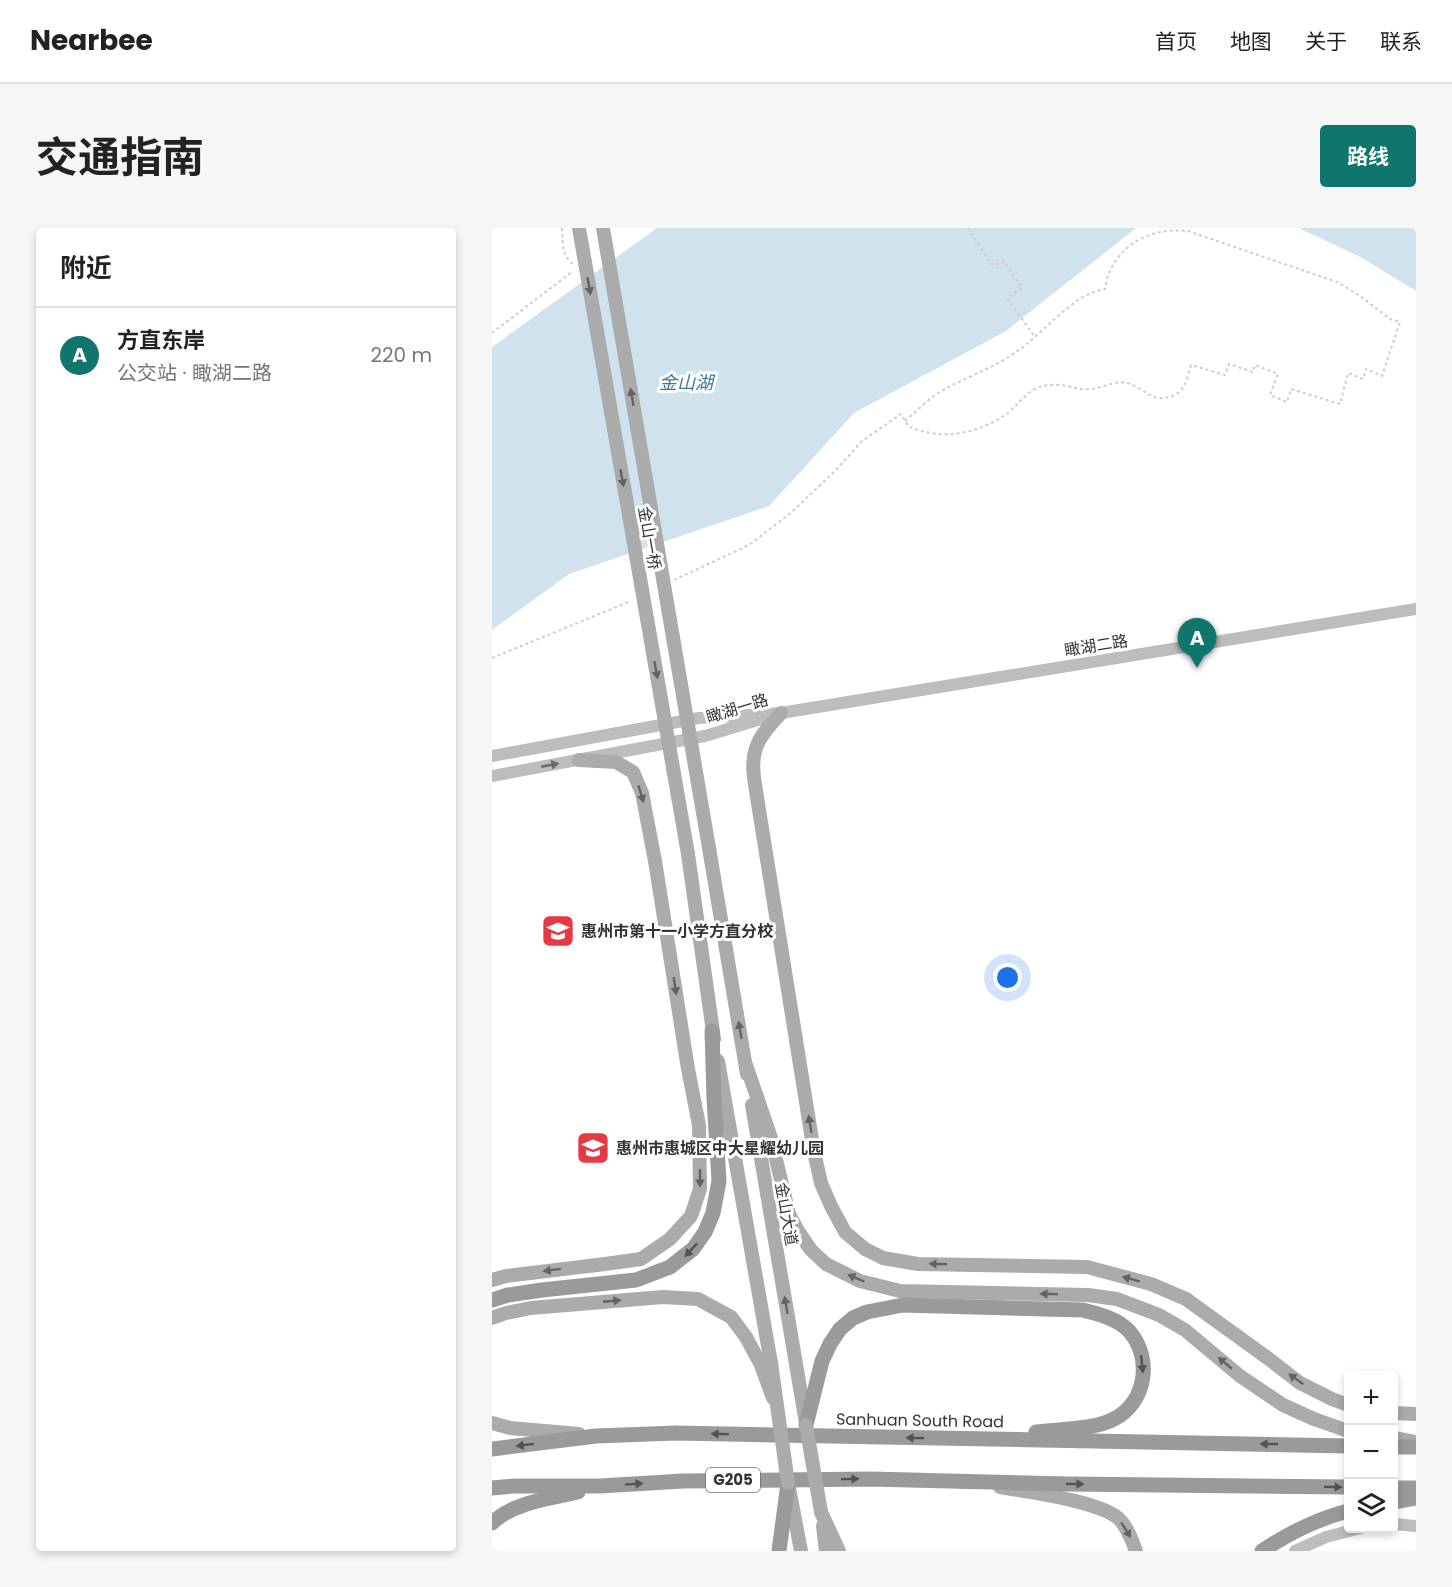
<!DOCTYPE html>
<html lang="zh">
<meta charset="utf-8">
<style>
body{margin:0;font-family:Poppins,"Noto Sans SC",sans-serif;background:#f6f6f6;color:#222}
.controls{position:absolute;right:18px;bottom:18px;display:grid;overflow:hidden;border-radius:6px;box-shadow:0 3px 9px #0003}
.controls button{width:54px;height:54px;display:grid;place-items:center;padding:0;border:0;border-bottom:2px solid #e0e0e0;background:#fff;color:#222;font:30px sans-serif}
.you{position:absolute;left:516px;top:750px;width:21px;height:21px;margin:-15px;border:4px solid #fff;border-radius:50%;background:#1a73e8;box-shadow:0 0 0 9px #1a73e833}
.badge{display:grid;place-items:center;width:39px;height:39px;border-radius:50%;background:#0f766e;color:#fff;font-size:20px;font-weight:700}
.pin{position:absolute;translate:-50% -50px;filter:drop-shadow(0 2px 3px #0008)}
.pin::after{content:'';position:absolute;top:32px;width:21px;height:18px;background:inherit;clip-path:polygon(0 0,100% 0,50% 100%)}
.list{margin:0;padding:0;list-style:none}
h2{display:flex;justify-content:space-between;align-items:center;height:78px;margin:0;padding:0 24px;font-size:26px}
h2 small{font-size:20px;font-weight:400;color:#767676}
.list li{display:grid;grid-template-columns:39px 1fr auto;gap:18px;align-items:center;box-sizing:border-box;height:96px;padding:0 24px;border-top:2px solid #e0e0e0}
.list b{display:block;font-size:22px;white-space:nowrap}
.list p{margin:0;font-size:20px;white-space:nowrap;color:#767676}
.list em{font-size:20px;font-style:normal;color:#767676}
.icon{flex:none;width:33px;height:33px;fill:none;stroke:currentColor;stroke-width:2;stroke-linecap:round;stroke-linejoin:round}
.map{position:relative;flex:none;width:924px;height:1323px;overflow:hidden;border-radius:6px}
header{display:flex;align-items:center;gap:36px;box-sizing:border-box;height:84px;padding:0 30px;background:#fff;border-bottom:2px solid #e0e0e0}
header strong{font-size:28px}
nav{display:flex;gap:33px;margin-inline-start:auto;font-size:21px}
.intro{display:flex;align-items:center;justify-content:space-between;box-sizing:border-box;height:144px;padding:0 36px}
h1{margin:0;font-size:42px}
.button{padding:15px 27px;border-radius:6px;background:#0f766e;color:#fff;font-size:21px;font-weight:700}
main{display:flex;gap:36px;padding:0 36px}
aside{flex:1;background:#fff;border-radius:6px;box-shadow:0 3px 9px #0003}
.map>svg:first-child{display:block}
</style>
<header>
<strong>Nearbee</strong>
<nav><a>首页</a><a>地图</a><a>关于</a><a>联系</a></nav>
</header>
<div class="intro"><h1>交通指南</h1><a class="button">路线</a></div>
<main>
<aside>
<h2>附近<small></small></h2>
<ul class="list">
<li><span class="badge">A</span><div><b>方直东岸</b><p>公交站 · 瞰湖二路</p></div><em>220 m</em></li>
</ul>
</aside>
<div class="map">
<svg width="924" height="1323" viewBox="0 0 924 1323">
<rect width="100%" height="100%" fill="#fff"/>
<!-- water -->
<g fill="#cfe2ee">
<path d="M165,0H644L514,103L362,185L277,278L77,346L0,402V119Z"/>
<path d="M807,0H924V63L870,30Z"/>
</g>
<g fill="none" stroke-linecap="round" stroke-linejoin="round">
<!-- path -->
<g stroke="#cdcdcd" stroke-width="2" stroke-dasharray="3 3" stroke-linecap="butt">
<path d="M70,0C71,14 69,27 81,36"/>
<path d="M476,0L499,36H509L512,33L530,60L515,70L542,108"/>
<path d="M0,105L81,43"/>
<path d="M182,352L257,317L300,284L345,241L370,213L409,186L417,199C424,201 431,204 439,205C465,210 497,200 517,184C531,172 538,158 558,157C572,155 585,163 599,161C611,160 623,152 635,155C644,157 652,164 660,168C670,173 686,169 692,158C695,152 697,144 699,137L733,147L737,136L761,144L763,137L786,146L778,167L795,174L799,161L848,176L856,145L871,151L874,141L890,148L908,94L898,91L867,67L845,54L696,3C669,0 642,8 625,31C623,35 619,39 618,43C615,49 614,56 613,61C582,65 551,105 527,122C504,139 477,148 453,161C439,168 426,182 413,193"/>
<path d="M0,430L139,373"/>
</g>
<!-- secondary -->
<g stroke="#bdbdbd" stroke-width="12">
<path d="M0,528L207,490L289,485L924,381"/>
<path d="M0,548L213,508L269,491"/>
<path d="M902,1296L924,1298"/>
<path d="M803,1323L834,1309L869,1300"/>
</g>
<!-- primary -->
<g stroke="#ababab" stroke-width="14">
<path d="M289,485C280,495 268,507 264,520C259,534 262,550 264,563L322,924L329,955L339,978L353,1004L373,1021L391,1030L426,1036L595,1039L659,1056L694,1071L777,1131L808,1155L840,1171L856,1177"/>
<path d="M217,620L255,846"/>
<path d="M196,626L222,811"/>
<path d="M226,833L279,1135"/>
<path d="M254,837L279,910L297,986L306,1003L319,1022L334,1036L368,1053L408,1063L596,1067L625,1071L667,1087L693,1102L748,1148L791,1177L822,1191L856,1203"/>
<path d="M260,877L314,1195"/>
<path d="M0,1052L14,1048L113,1036L149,1031L178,1011L199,988L208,961L207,897L196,841L163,633L150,565L141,544L124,534L87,532"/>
<path d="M0,1090L14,1085L39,1080L171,1069L206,1071L239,1089L254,1109L269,1137L281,1170"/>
<path d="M902,1185L924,1186"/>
<path d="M0,1195L18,1200L87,1206"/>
<path d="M902,1210L924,1214"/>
<path d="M508,1259C536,1264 606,1273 626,1290C635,1298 640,1312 644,1323"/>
<path d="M297,1260L309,1323"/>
<path d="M329,1284L347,1323"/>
<path d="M331,1298L334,1323"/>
</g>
<!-- highway -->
<g stroke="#9a9a9a" stroke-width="15">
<path d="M0,1072L16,1067L50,1062L144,1052L178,1039L201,1021L213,1004L221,985L227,953L222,870L220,803"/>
<path d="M314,1197L330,1133L338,1116L348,1101L361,1090L375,1084L411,1077L591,1082C607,1086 626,1091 637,1103C661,1130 654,1175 622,1191C601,1202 567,1201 544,1204"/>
<path d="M902,1219H924"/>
<path d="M0,1221L104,1208L184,1205L856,1218"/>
<path d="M0,1260L22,1258H108L191,1253L378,1251L577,1256L856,1259"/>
<path d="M902,1260H924"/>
<path d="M902,1274L924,1270"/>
<path d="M0,1295C22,1274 57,1271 86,1264"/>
<path d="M287,1323L296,1255"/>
<path d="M770,1323C797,1305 825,1291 856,1283"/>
</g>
<!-- primary-bridge -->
<g stroke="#ababab" stroke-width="14">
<path d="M87,0L196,626"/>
<path d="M111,0L217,620"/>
<path d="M279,1135L296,1255"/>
<path d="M314,1197L329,1284"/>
</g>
</g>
<!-- one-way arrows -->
<defs><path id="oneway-solid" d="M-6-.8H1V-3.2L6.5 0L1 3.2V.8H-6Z" transform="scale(1.5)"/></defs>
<g fill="#636363">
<use href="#oneway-solid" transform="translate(97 58) rotate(80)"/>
<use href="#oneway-solid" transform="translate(140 169) rotate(-100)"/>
<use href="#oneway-solid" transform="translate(130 250) rotate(80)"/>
<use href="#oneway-solid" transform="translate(164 442) rotate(80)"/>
<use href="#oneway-solid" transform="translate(149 566) rotate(73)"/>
<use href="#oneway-solid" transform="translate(183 758) rotate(81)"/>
<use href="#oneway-solid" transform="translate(248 802) rotate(-100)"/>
<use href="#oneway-solid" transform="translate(318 896) rotate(-99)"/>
<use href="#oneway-solid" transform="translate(208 950) rotate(90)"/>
<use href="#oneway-solid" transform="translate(446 1036) rotate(-179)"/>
<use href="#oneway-solid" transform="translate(60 1042) rotate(173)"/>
<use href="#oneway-solid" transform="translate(364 1050) rotate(-157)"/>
<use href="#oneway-solid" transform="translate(639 1051) rotate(-165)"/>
<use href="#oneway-solid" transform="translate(557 1066) rotate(-179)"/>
<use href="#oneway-solid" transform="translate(120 1073) rotate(-5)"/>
<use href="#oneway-solid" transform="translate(294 1077) rotate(-100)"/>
<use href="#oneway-solid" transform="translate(733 1135) rotate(-140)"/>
<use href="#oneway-solid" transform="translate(804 1151) rotate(-144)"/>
<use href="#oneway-solid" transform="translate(634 1302) rotate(58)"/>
</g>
<use fill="#6a6a6a" href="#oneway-solid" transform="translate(58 537) rotate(-11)"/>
<g fill="#525252">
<use href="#oneway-solid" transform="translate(199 1022) rotate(133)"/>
<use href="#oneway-solid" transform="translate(650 1136) rotate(84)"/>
<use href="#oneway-solid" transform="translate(228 1206) rotate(-179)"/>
<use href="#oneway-solid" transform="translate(423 1210) rotate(-179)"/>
<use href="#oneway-solid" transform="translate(777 1216) rotate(-179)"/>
<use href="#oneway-solid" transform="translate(33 1217) rotate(173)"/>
<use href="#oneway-solid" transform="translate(358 1251) rotate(-1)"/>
<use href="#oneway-solid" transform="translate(142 1256) rotate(-4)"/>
<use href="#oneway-solid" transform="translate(583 1256) rotate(1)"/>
<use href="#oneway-solid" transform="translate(841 1259) rotate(1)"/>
</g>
<!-- icons -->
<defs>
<g id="school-square" transform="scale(1.725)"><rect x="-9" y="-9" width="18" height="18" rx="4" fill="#e63946" stroke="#fff"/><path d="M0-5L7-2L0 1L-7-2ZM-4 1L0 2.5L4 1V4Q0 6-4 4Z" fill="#fff"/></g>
</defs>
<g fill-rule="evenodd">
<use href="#school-square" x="66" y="703"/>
<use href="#school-square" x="101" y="920"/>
</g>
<g text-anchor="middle" stroke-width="6" stroke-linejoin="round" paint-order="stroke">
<!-- shield labels -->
<rect fill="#fff" stroke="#707070" stroke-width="1.5" x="214" y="1240" width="54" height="24" rx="4.5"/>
<g font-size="15" font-weight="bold" fill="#333">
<text x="241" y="1257">G205</text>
</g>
<!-- street labels -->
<g font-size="16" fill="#333" stroke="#fff">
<text transform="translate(158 310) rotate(80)" y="6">金山一桥</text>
<text transform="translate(604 417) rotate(-9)" y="6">瞰湖二路</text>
<text transform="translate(245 480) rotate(-17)" y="6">瞰湖一路</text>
<text transform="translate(295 986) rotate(80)" y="6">金山大道</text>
<text transform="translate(428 1192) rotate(1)" y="6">Sanhuan South Road</text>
</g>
<!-- poi labels -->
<g font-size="16" font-weight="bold" fill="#333" stroke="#fff" text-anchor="start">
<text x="89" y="709">惠州市第十一小学方直分校</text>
<text x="124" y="926">惠州市惠城区中大星耀幼儿园</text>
</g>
<!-- water labels -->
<g font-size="18" font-style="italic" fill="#3f7597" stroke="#fff">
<text x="194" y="161">金山湖</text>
</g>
</g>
</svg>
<div class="controls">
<button>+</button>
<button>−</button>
<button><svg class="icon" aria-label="layers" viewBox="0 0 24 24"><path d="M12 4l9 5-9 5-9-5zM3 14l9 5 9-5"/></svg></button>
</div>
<div class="you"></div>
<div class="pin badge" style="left:705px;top:440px">A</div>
</div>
</main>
